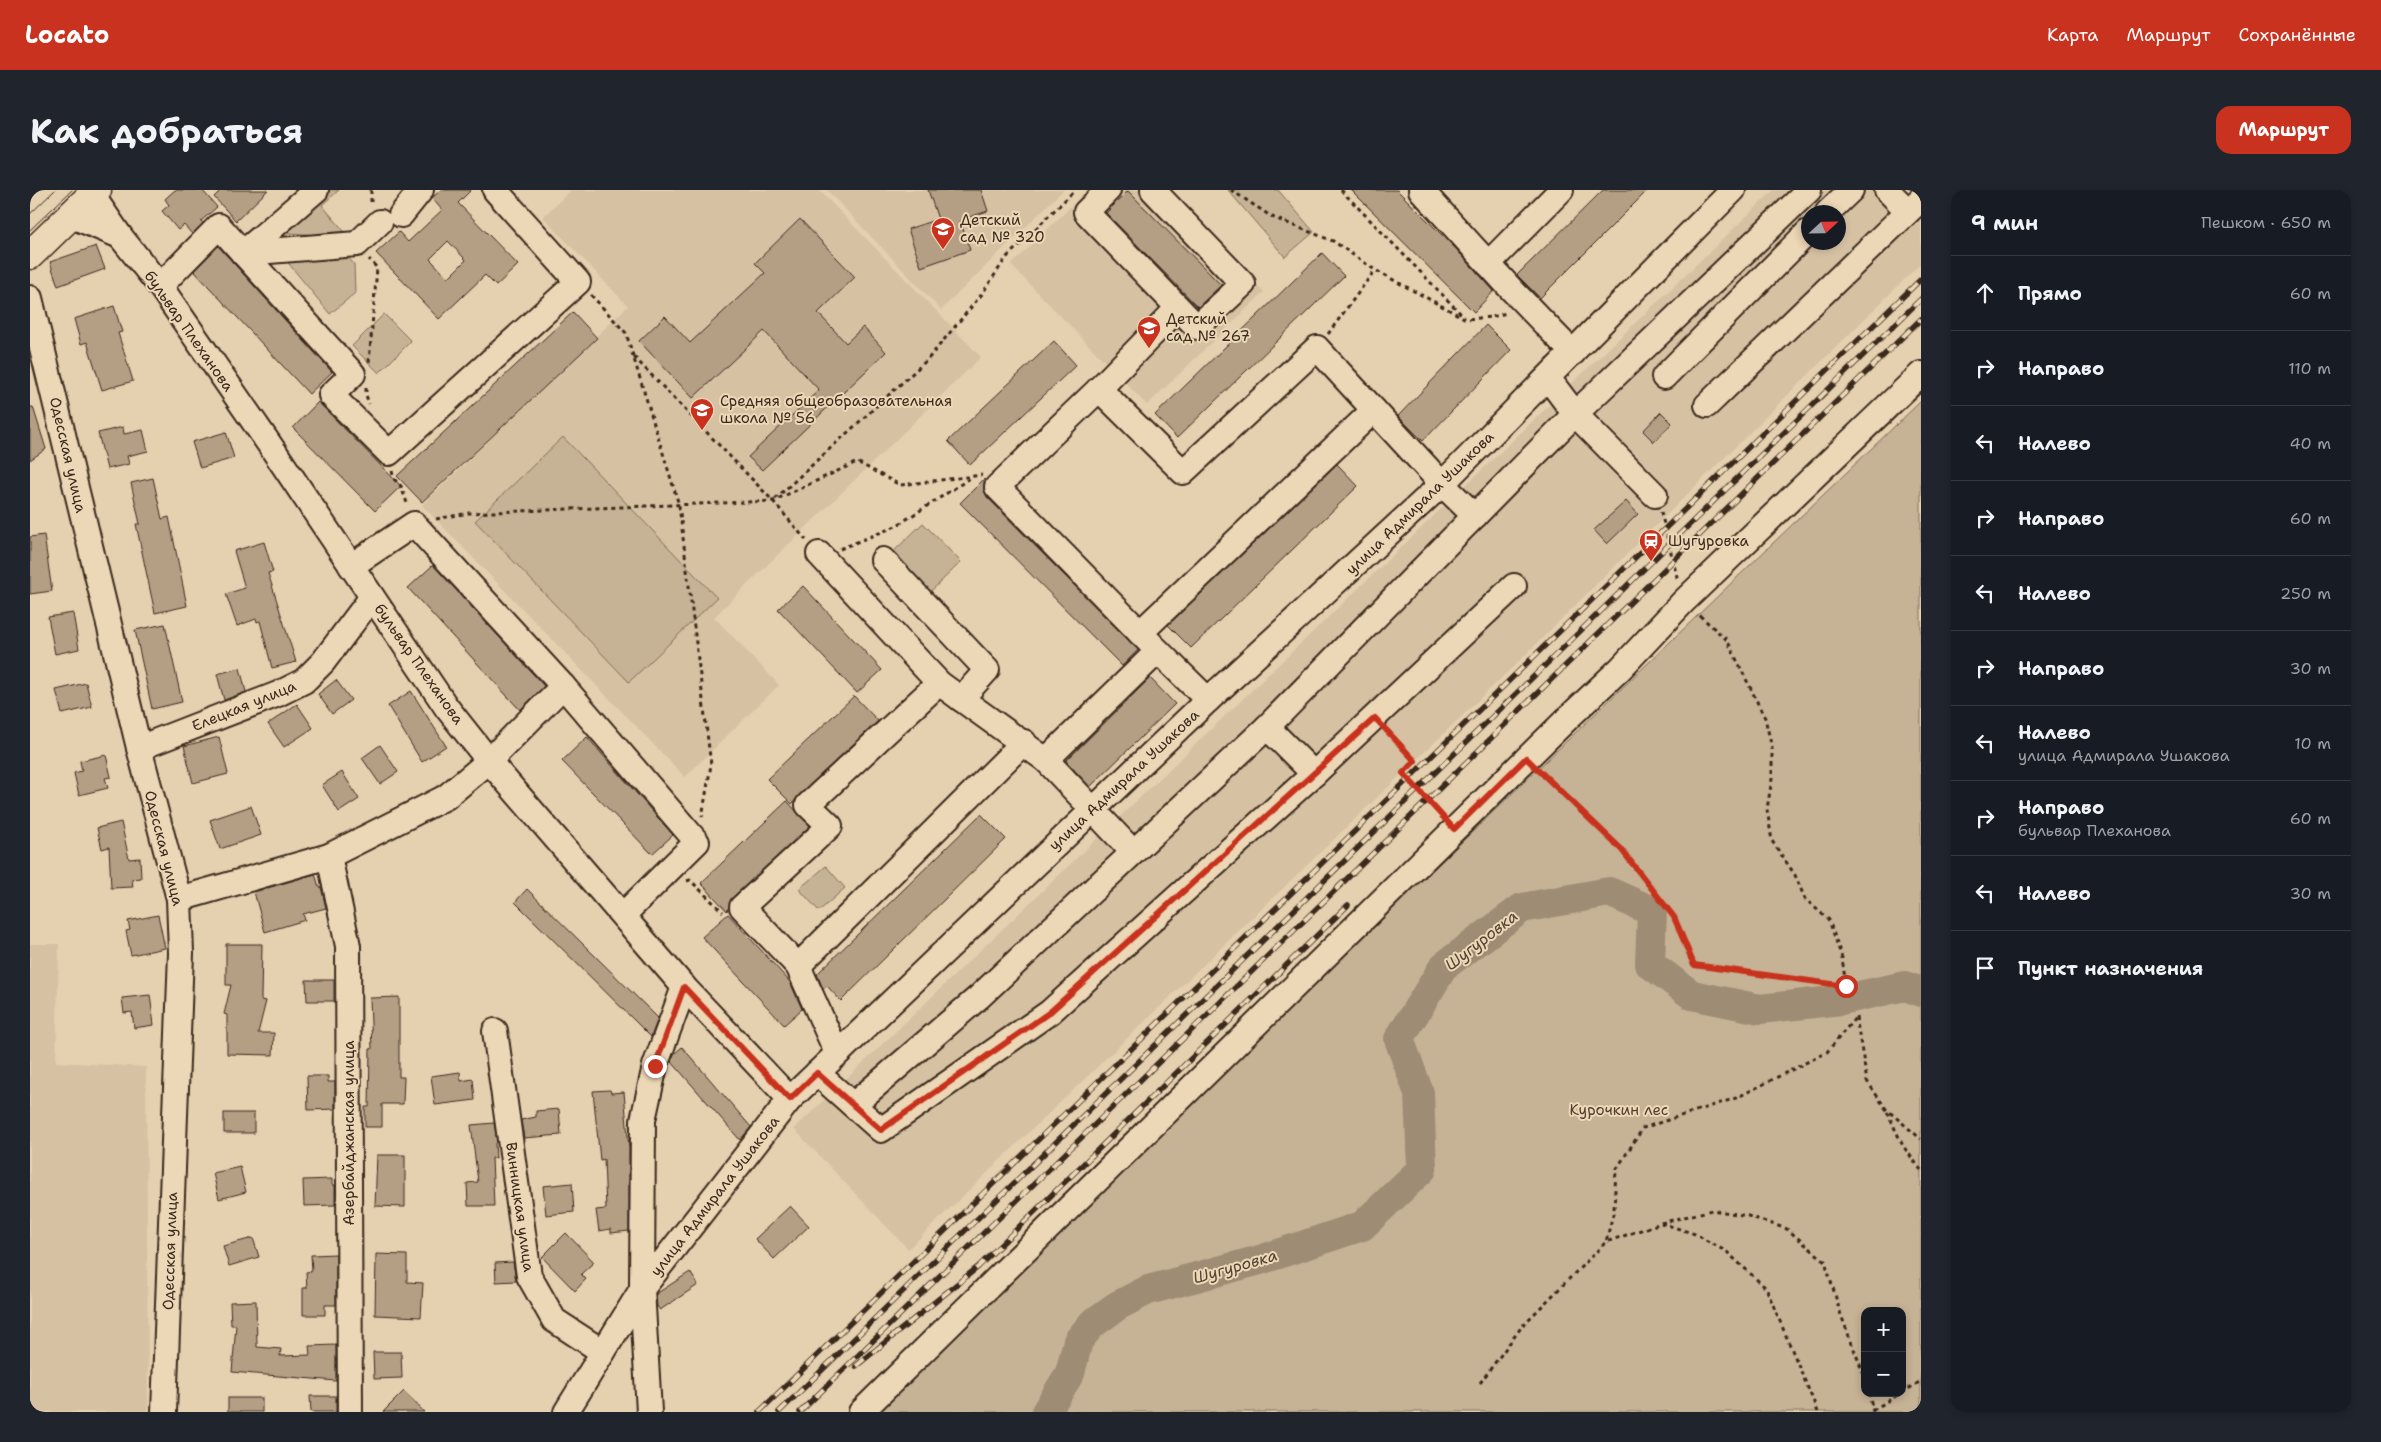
<!DOCTYPE html>
<html lang="ru">
<meta charset="utf-8">
<style>
body{margin:0;font-family:"Shantell Sans",sans-serif;background:#20242c;color:#f1f3f6}
.controls{position:absolute;right:15px;bottom:15px;display:grid;overflow:hidden;border-radius:10px;box-shadow:0 2px 8px #0003}
.controls button{width:45px;height:45px;display:grid;place-items:center;padding:0;border:0;border-bottom:1px solid #363941;background:#171b24;color:#f1f3f6;font:25px sans-serif}
.compass{position:absolute;left:1771px;top:15px;width:45px;height:45px;border-radius:50%;background:#171b24;box-shadow:0 2px 8px #0003;rotate:68deg}
.stop{position:absolute;width:15px;height:15px;margin:-11px;border:4px solid #c8321e;border-radius:50%;background:#fff}
.stop.end{background:#c8321e;border-color:#fff;box-shadow:0 1px 5px #0008}
.list{margin:0;padding:0;list-style:none}
h2{display:flex;justify-content:space-between;align-items:center;height:65px;margin:0;padding:0 20px;font-size:21px}
h2 small{font-size:16px;font-weight:400;color:#9ea1a6}
.list li{display:grid;grid-template-columns:32px 1fr auto;gap:15px;align-items:center;box-sizing:border-box;height:75px;padding:0 20px;border-top:1px solid #363941}
.list b{display:block;font-size:19px;white-space:nowrap}
.list p{margin:0;font-size:16px;white-space:nowrap;color:#9ea1a6}
.list em{font-size:16px;font-style:normal;color:#9ea1a6}
.icon{flex:none;width:28px;height:28px;fill:none;stroke:currentColor;stroke-width:2;stroke-linecap:round;stroke-linejoin:round}
.map{position:relative;flex:none;width:1891px;height:1222px;overflow:hidden;border-radius:15px}
header{display:flex;align-items:center;gap:30px;box-sizing:border-box;height:70px;padding:0 25px;background:#c8321e;color:#fff}
header strong{font-size:24px}
nav{display:flex;gap:28px;margin-inline-start:auto;font-size:18px}
.intro{display:flex;align-items:center;justify-content:space-between;box-sizing:border-box;height:120px;padding:0 30px}
h1{margin:0;font-size:35px}
.button{padding:12px 22px;border-radius:15px;background:#c8321e;color:#fff;font-size:18px;font-weight:700}
main{display:flex;gap:30px;padding:0 30px}
aside{flex:1;background:#171b24;border-radius:15px;box-shadow:0 2px 8px #0003}
.map>svg:first-child{display:block}
</style>
<header>
<strong>Locato</strong>
<nav><a>Карта</a><a>Маршрут</a><a>Сохранённые</a></nav>
</header>
<div class="intro"><h1>Как добраться</h1><a class="button">Маршрут</a></div>
<main>
<div class="map">
<svg width="1891" height="1222" viewBox="0 0 1891 1222">
<rect width="100%" height="100%" fill="#e5d0b0"/>
<filter id="ink" filterUnits="userSpaceOnUse"><feTurbulence type="fractalNoise" baseFrequency=".02" numOctaves="2"/><feDisplacementMap in="SourceGraphic" scale="10" xChannelSelector="R" yChannelSelector="G"/><feConvolveMatrix kernelMatrix="1 2 1 2 8 2 1 2 1" color-interpolation-filters="sRGB"/></filter>
<g filter="url(#ink)">
<!-- built -->
<g fill="#d6c1a3" fill-rule="evenodd">
<path d="M541,0H789L951,167L684,427L749,495L655,587L392,315L598,116L513,27Z"/>
<path d="M797,0H1033L911,120Z"/>
<path d="M1058,0H1133L1234,102L1117,215L981,75Z"/>
<path d="M1744,0H1891V73L1488,472L878,1059L764,939ZM1778,22H1808V52H1778Z"/>
<path d="M0,754H29L26,872L116,877L118,1222H0Z"/>
</g>
<!-- green -->
<g fill="#c6b295" stroke="#806e5a" fill-rule="evenodd">
<path d="M300,0H309L292,15L319,47L244,42Z"/>
<path d="M1198,0H1248L1284,42L1255,67Z"/>
<path d="M314,63L324,74L325,103L300,124L255,69Z"/>
<path d="M354,124L381,151L349,183L322,156Z"/>
<path d="M1891,211V1222H838ZM1835,1121H1872V1203H1835Z"/>
<path d="M533,247L687,408L599,492L445,331Z"/>
<path d="M893,333L931,372L897,405L859,366Z"/>
<path d="M796,676L815,698L789,721L769,699Z"/>
</g>
<g fill="none" stroke-linecap="round" stroke-linejoin="round">
<!-- river -->
<path stroke="#9f8c74" stroke-width="30" d="M1016,1222L1040,1183L1048,1151L1062,1134L1087,1116L1118,1100L1230,1070L1332,1036L1392,979L1389,903L1369,849L1414,776L1492,718L1579,702L1622,721L1620,774L1662,805L1730,819L1811,810L1875,796L1891,802"/>
</g>
<!-- building -->
<g fill="#b49f85" stroke="#3b2a1e" fill-rule="evenodd">
<path d="M145,0H172L187,17L171,31L173,33L162,44L154,35L148,40L132,21L139,15L135,9Z"/>
<path d="M191,0H238L206,31L184,7Z"/>
<path d="M411,0H441L428,13L488,75L466,96L455,85L409,129L346,63L369,42L378,52L412,20L402,8ZM418,51L436,70L418,88L400,69Z"/>
<path d="M898,0H951L958,21L930,30L940,60L891,77L878,39L908,29Z"/>
<path d="M1321,0H1367L1426,59L1464,101L1444,122Z"/>
<path d="M1573,0H1618L1510,108L1487,85Z"/>
<path d="M1098,1L1191,95L1168,117L1076,23Z"/>
<path d="M770,29L825,87L788,123L816,153L833,137L856,162L732,280L718,267L789,200L734,141L663,208L609,151L635,126L660,153L735,83L725,73Z"/>
<path d="M66,56L75,79L28,96L20,72Z"/>
<path d="M188,56L302,182L279,204L164,81Z"/>
<path d="M1292,63L1314,86L1147,248L1125,225Z"/>
<path d="M84,116L92,142L88,143L103,191L72,200L57,152L51,154L44,129Z"/>
<path d="M543,122L567,148L392,312L367,286Z"/>
<path d="M1456,135L1481,160L1393,251L1368,226Z"/>
<path d="M1024,151L1046,175L940,275L918,251Z"/>
<path d="M288,212L371,296L345,321L263,238Z"/>
<path d="M0,217H3L16,259L0,270Z"/>
<path d="M1631,222L1642,233L1624,252L1613,241Z"/>
<path d="M93,237L94,244L113,240L118,261L97,266L99,274L77,279L68,243Z"/>
<path d="M196,242L204,268L170,278L162,252Z"/>
<path d="M1307,274L1328,296L1161,458L1138,435Z"/>
<path d="M123,288L132,329L139,327L157,416L125,423L106,334H110L101,293Z"/>
<path d="M954,289V300L957,307L1108,460L1092,476L930,313Z"/>
<path d="M1596,311L1608,324L1577,354L1564,340Z"/>
<path d="M14,345L22,401L0,404V347Z"/>
<path d="M234,352L243,382L238,383L266,472L242,478L230,431L227,432L226,429L207,436L196,404L215,398L204,361Z"/>
<path d="M403,375L514,496L490,520L378,398Z"/>
<path d="M773,396L852,480L827,503L748,419Z"/>
<path d="M43,423L49,459L25,464L18,427Z"/>
<path d="M135,434L152,512L122,519L105,440Z"/>
<path d="M210,478L216,502L194,510L187,484Z"/>
<path d="M1120,488L1145,514L1060,597L1036,571Z"/>
<path d="M306,490L321,510L302,524L288,504Z"/>
<path d="M56,493L62,517L32,524L26,500Z"/>
<path d="M381,501L416,556L392,572L358,516Z"/>
<path d="M824,506L848,531L769,605L762,614L737,589Z"/>
<path d="M267,514L283,538L254,557L238,534Z"/>
<path d="M189,547L198,584L163,593L154,556Z"/>
<path d="M557,547L643,645L622,664L532,571Z"/>
<path d="M350,555L368,582L350,594L332,568Z"/>
<path d="M76,565L81,587L75,588L78,598L49,605L44,583L52,581L50,571Z"/>
<path d="M312,582L329,609L309,622L292,595Z"/>
<path d="M757,611L780,636L703,707L697,721L671,693Z"/>
<path d="M221,616L231,645L190,659L180,630Z"/>
<path d="M951,624L976,649L811,811L797,796L793,799L787,784Z"/>
<path d="M91,632L99,669L110,668L111,688L102,689L103,697L81,698L79,657L72,659L67,638Z"/>
<path d="M285,684L289,697H291L296,718L273,724L275,730L235,742L224,702Z"/>
<path d="M497,699L628,828L621,847L485,712Z"/>
<path d="M698,724L760,792L772,819L754,835L672,747Z"/>
<path d="M128,725L135,758L101,765L96,741L100,740L98,731Z"/>
<path d="M196,754H232L231,810L236,811L228,843H244L243,865L197,864V825L194,824L201,795H196Z"/>
<path d="M276,790H304V811H277Z"/>
<path d="M120,805L124,835L104,838L102,822L94,823L92,808Z"/>
<path d="M369,807V887H374L373,914H352V937H335V917H339L340,859H342L340,808Z"/>
<path d="M652,857L721,937L710,950L641,871L644,864Z"/>
<path d="M430,882L431,891L443,889L445,910L405,915L401,886Z"/>
<path d="M277,886H298V892H305V919L278,920Z"/>
<path d="M580,900L581,903L594,902L599,958V1041L581,1043V1039L569,1041L566,1020L576,1019L574,969L570,970L563,901Z"/>
<path d="M529,919L531,945L494,948L491,930L506,927V921Z"/>
<rect x="194" y="923" width="30" height="20"/>
<path d="M464,933L467,952L465,953L466,968H462L464,1016H438L437,993L448,992L441,935Z"/>
<path d="M347,965H375V1017L345,1016Z"/>
<path d="M210,977L216,1002L189,1009L183,983Z"/>
<path d="M302,989V995H305V1015L274,1016L273,990Z"/>
<path d="M542,993L544,1022L516,1025L513,996Z"/>
<path d="M760,1016L779,1036L744,1069L725,1049Z"/>
<path d="M536,1043L564,1072L551,1084L556,1089L545,1101L512,1067Z"/>
<path d="M223,1048L229,1067L199,1076L193,1056Z"/>
<path d="M306,1064V1115H295V1125H273V1098H277L276,1082L282,1081L281,1065Z"/>
<path d="M346,1064L377,1065V1092L393,1093L391,1127L345,1125Z"/>
<path d="M483,1072L486,1091L466,1092L465,1073Z"/>
<path d="M660,1082L668,1095L630,1120L627,1116L626,1104Z"/>
<path d="M226,1111L227,1157L251,1159L250,1166L280,1165L279,1156L306,1155V1191L202,1182L206,1135H201L200,1112Z"/>
<path d="M343,1162H371L372,1188L344,1189Z"/>
<path d="M374,1201L394,1222H353Z"/>
<path d="M280,1206H306V1222H281Z"/>
<rect x="198" y="1208" width="34" height="14"/>
</g>
<g fill="none" stroke-linecap="round" stroke-linejoin="round">
<!-- minor casing -->
<g stroke="#3b2a1e" stroke-width="28">
<g id="minor">
<path d="M1078,0L1056,22L1167,137L1213,94L1123,0"/>
<path d="M1391,0L1482,100L1543,163"/>
<path d="M1857,0L1878,21"/>
<path d="M62,5L90,46L130,96L244,261L417,518L459,571L654,797L760,909"/>
<path d="M1798,22L1821,0"/>
<path d="M371,25L391,0"/>
<path d="M42,26L90,46"/>
<path d="M213,63L323,184L301,205L359,263L548,92L465,0"/>
<path d="M213,63L327,54L350,32"/>
<path d="M1458,74L1531,0"/>
<path d="M130,96L189,36L213,63L286,0"/>
<path d="M0,108L109,558L149,709L151,763L134,1222"/>
<path d="M1148,118L1069,199L967,297L1128,461L1178,510"/>
<path d="M1634,187L1778,42"/>
<path d="M1518,188L1545,224L1625,305"/>
<path d="M1069,199L1153,282L1287,158L1412,294L1445,326"/>
<path d="M1677,215L1891,9"/>
<path d="M789,364L909,493L1016,570L1103,662"/>
<path d="M853,370L957,480L931,509"/>
<path d="M321,376L384,334L533,496L667,652L593,725"/>
<path d="M1110,443L1344,220"/>
<path d="M1237,537L1284,584"/>
<path d="M109,558L248,504L274,491L293,472L342,407"/>
<path d="M1016,570L1128,461"/>
<path d="M299,666L318,756L320,1222"/>
<path d="M149,709L299,666L416,607L459,571L533,496"/>
<path d="M768,776L994,552"/>
<path d="M465,841L499,1086L524,1130L573,1162"/>
<path d="M807,863L768,776L712,717L800,636L778,615L909,493"/>
<path d="M787,883L851,940L1020,822L1284,584L1484,396"/>
<path d="M823,915L949,807L1237,537L1545,224L1779,0"/>
<path d="M536,1222L612,1099L760,909L1178,510L1412,294L1703,0"/>
<path d="M619,1222L612,1099L613,930L625,876L654,797"/>
<path d="M831,1222L1540,526L1590,479L1653,412L1891,184"/>
</g>
</g>
<!-- major casing -->
<g stroke="#3b2a1e" stroke-width="31">
<path id="major" d="M0,65L67,0"/>
</g>
<!-- path -->
<g stroke="#3b2a1e" stroke-width="3" stroke-dasharray="4 4" stroke-linecap="butt">
<path d="M341,0V14"/>
<path d="M1201,0L1242,27L1303,51L1345,80L1436,129L1462,127L1476,123"/>
<path d="M1311,0L1434,127"/>
<path d="M561,105L596,143L649,315L681,575L672,627"/>
<path d="M1298,144L1345,80"/>
<path d="M604,167L743,311L776,350"/>
<path d="M339,172L347,78L339,69"/>
<path d="M336,198V205L339,214"/>
<path d="M362,281L364,289L371,296L378,316"/>
<path d="M745,309L898,169L952,104L976,68L1045,0"/>
<path d="M1631,322L1648,391"/>
<path d="M406,329L439,323L743,311L827,272L870,295L952,285"/>
<path d="M810,359L866,336L942,287"/>
<path d="M1358,541L1385,571L1373,583L1412,626"/>
<path d="M1510,581L1591,659L1644,727L1663,775L1816,796L1812,768L1799,730L1775,709L1765,685L1742,651L1737,619L1742,589V558L1735,528L1697,450L1668,424"/>
<path d="M657,691L660,690L693,722"/>
<path d="M1826,827L1837,891L1856,919L1891,949"/>
<path d="M1857,922L1873,956L1891,980"/>
<path d="M1631,1033L1682,1020L1718,1026L1757,1039L1795,1071L1811,1125L1835,1188"/>
<path d="M1450,1193L1493,1135L1576,1052"/>
<path d="M1839,1203L1843,1222"/>
<path d="M1872,1203L1891,1191"/>
<path d="M1843,1220L1871,1203"/>
<path d="M1788,1222L1736,1098L1697,1062L1665,1044L1631,1033L1576,1052L1584,1020L1586,980L1613,938L1706,908L1797,862L1826,827"/>
</g>
<!-- minor -->
<use href="#minor" stroke="#ecd7b6" stroke-width="24"/>
<!-- major -->
<use href="#major" stroke="#ecd7b6" stroke-width="28"/>
<!-- tram -->
<g stroke="#3b2a1e" stroke-width="1">
<path d="M0,24L25,0"/>
<path d="M0,40L42,0"/>
</g>
<!-- rail casing -->
<g stroke="#3b2a1e" stroke-width="5.5">
<g id="rail">
<path d="M826,1176L948,1077L1318,715"/>
<path d="M729,1222L1891,89"/>
<path d="M749,1222L1891,109"/>
<path d="M770,1222L1891,129"/>
</g>
</g>
<!-- rail -->
<use href="#rail" stroke="#ecd7b6" stroke-width="4" stroke-dasharray="11" stroke-linecap="butt"/>
</g>
</g>
<g fill="none" stroke-linecap="round" stroke-linejoin="round" filter="url(#ink)">
<!-- route -->
<path stroke="#c8321e" stroke-width="6" d="M625,876L654,797L760,909L787,883L851,940L1020,822L1345,528L1385,571L1373,583L1424,639L1496,568L1591,659L1644,727L1664,775L1816,796"/>
</g>
<!-- icons -->
<defs>
<g id="school-pin" transform="scale(1.25)"><path d="M0 17L-7.5 6A9.5 9.5 0 1 1 7.5 6Z" fill="#c8321e" stroke="#ecd7b6"/><path d="M0-5L7-2L0 1L-7-2ZM-4 1L0 2.5L4 1V4Q0 6-4 4Z" fill="#fff"/></g>
<g id="station-pin" transform="scale(1.25)"><path d="M0 17L-7.5 6A9.5 9.5 0 1 1 7.5 6Z" fill="#c8321e" stroke="#ecd7b6"/><path d="M-3-6H3Q5-6 5-4V2Q5 4 3 4L4.5 6H3L1.5 4h-3L-3 6H-4.5L-3 4Q-5 4-5 2V-4Q-5-6-3-6ZM-3.5-4v3h7v-3ZM-3.5 1v1.5H-2V1ZM2 1v1.5H3.5V1Z" fill="#fff"/></g>
</defs>
<g fill-rule="evenodd">
<use href="#school-pin" x="913" y="39"/>
<use href="#school-pin" x="1119" y="138"/>
<use href="#school-pin" x="672" y="220"/>
<use href="#station-pin" x="1621" y="351"/>
</g>
<g text-anchor="middle" stroke-width="4" stroke-linejoin="round" paint-order="stroke">
<!-- poi labels -->
<g font-size="15" fill="#3b2a1e" stroke="#ecd7b6" text-anchor="start">
<text x="930" y="35">Детский<tspan x="930" dy="17">сад № 320</tspan></text>
<text x="1136" y="134">Детский<tspan x="1136" dy="17">сад № 267</tspan></text>
<text x="690" y="216">Средняя общеобразовательная<tspan x="690" dy="17">школа № 56</tspan></text>
<text x="1638" y="356">Шугуровка</text>
</g>
<!-- street labels -->
<g font-size="15" fill="#3b2a1e" stroke="#ecd7b6">
<text transform="translate(159 141) rotate(55)" y="5">бульвар Плеханова</text>
<text transform="translate(38 265) rotate(77)" y="5">Одесская улица</text>
<text transform="translate(1390 313) rotate(-44)" y="5">улица Адмирала Ушакова</text>
<text transform="translate(389 474) rotate(55)" y="5">бульвар Плеханова</text>
<text transform="translate(214 516) rotate(-22)" y="5">Елецкая улица</text>
<text transform="translate(1094 590) rotate(-43)" y="5">улица Адмирала Ушакова</text>
<text transform="translate(134 658) rotate(76)" y="5">Одесская улица</text>
<text transform="translate(319 943) rotate(-90)" y="5">Азербайджанская улица</text>
<text transform="translate(685 1006) rotate(-52)" y="5">улица Адмирала Ушакова</text>
<text transform="translate(490 1017) rotate(82)" y="5">Винницкая улица</text>
<text transform="translate(140 1061) rotate(-88)" y="5">Одесская улица</text>
</g>
<!-- park labels -->
<g font-size="15" fill="#503e30" stroke="#ecd7b6">
<text x="1589" y="925">Курочкин лес</text>
</g>
<!-- water labels -->
<g font-size="16" font-style="italic" fill="#544234" stroke="#ecd7b6">
<text transform="translate(1451 750) rotate(-38)" y="6">Шугуровка</text>
<text transform="translate(1205 1076) rotate(-16)" y="6">Шугуровка</text>
</g>
</g>
</svg>
<div class="controls">
<button>+</button>
<button>−</button>
</div>
<svg class="compass" viewBox="-18 -18 36 36"><path d="M0-13l5 13h-10z" fill="#e53935"/><path d="M0 13l5-13h-10z" fill="#9ea1a6"/></svg>
<div class="stop" style="left:1816px;top:796px"></div>
<div class="stop end" style="left:625px;top:876px"></div>
</div>
<aside>
<h2>9 мин<small>Пешком · 650 m</small></h2>
<ul class="list">
<li><svg class="icon" aria-label="ahead" viewBox="0 0 24 24"><path d="M12 20V5M6 11l6-6 6 6"/></svg><div><b>Прямо</b></div><em>60 m</em></li>
<li><svg class="icon" aria-label="right" viewBox="0 0 24 24"><path d="M7 20v-9h11M14 6l5 5-5 5"/></svg><div><b>Направо</b></div><em>110 m</em></li>
<li><svg class="icon" aria-label="left" viewBox="0 0 24 24"><path d="M17 20v-9H6M10 6l-5 5 5 5"/></svg><div><b>Налево</b></div><em>40 m</em></li>
<li><svg class="icon" aria-label="right" viewBox="0 0 24 24"><path d="M7 20v-9h11M14 6l5 5-5 5"/></svg><div><b>Направо</b></div><em>60 m</em></li>
<li><svg class="icon" aria-label="left" viewBox="0 0 24 24"><path d="M17 20v-9H6M10 6l-5 5 5 5"/></svg><div><b>Налево</b></div><em>250 m</em></li>
<li><svg class="icon" aria-label="right" viewBox="0 0 24 24"><path d="M7 20v-9h11M14 6l5 5-5 5"/></svg><div><b>Направо</b></div><em>30 m</em></li>
<li><svg class="icon" aria-label="left" viewBox="0 0 24 24"><path d="M17 20v-9H6M10 6l-5 5 5 5"/></svg><div><b>Налево</b><p>улица Адмирала Ушакова</p></div><em>10 m</em></li>
<li><svg class="icon" aria-label="right" viewBox="0 0 24 24"><path d="M7 20v-9h11M14 6l5 5-5 5"/></svg><div><b>Направо</b><p>бульвар Плеханова</p></div><em>60 m</em></li>
<li><svg class="icon" aria-label="left" viewBox="0 0 24 24"><path d="M17 20v-9H6M10 6l-5 5 5 5"/></svg><div><b>Налево</b></div><em>30 m</em></li>
<li><svg class="icon" aria-label="arrive" viewBox="0 0 24 24"><path d="M6 21V4h12l-3 4 3 4H6"/></svg><div><b>Пункт назначения</b></div></li>
</ul>
</aside>
</main>
